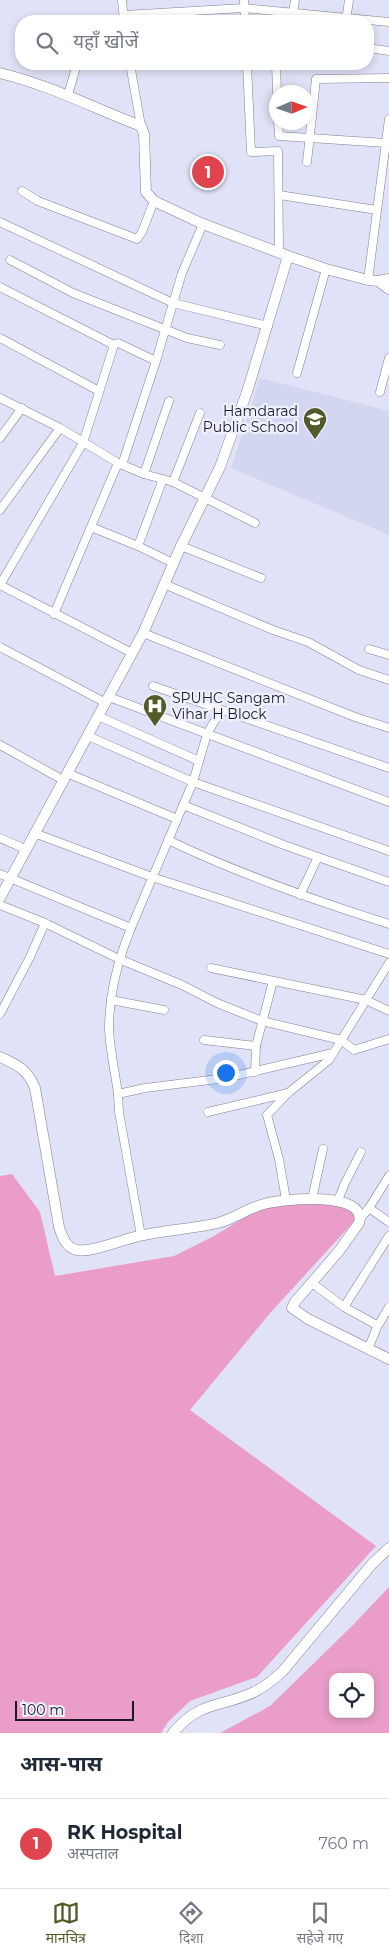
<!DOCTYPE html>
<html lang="hi">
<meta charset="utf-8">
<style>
body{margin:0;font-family:Montserrat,"Noto Sans Devanagari",sans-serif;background:#f2f2f3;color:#1f2937}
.controls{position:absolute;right:15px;bottom:15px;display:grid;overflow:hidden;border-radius:10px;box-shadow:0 2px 8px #0003}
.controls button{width:45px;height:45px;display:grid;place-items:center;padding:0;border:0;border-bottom:1px solid #e0e1e3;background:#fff;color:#1f2937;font:25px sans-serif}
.compass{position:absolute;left:269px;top:85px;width:45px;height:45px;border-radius:50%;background:#fff;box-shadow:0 2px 8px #0003;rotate:88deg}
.scale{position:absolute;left:15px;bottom:12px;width:119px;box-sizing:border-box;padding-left:5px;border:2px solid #191921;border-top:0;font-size:14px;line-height:18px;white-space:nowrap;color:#191921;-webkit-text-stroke:4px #eff0fd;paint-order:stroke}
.you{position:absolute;left:225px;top:1072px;width:18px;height:18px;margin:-12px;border:4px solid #fff;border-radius:50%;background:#1a73e8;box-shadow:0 0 0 8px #1a73e833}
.badge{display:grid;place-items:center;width:32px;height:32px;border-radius:50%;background:#535a29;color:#fff;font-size:16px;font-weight:700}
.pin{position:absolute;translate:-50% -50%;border:2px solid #fff;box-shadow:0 1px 5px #0006}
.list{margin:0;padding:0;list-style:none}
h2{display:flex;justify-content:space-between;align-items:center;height:65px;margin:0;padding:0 20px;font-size:21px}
h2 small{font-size:16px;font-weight:400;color:#747a83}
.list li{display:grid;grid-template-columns:32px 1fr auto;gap:15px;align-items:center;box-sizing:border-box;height:90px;padding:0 20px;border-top:1px solid #e0e1e3}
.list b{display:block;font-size:19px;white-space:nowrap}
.list p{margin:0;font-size:16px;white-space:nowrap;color:#747a83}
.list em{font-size:16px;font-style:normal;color:#747a83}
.icon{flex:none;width:28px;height:28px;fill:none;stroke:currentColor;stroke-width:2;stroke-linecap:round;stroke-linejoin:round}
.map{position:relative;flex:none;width:389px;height:1733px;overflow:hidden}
.search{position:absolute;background:#fff;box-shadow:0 2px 8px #0003;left:15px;right:15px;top:15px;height:55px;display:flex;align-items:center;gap:12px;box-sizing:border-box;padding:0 18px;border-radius:20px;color:#747a83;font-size:19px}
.sheet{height:155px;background:#fff}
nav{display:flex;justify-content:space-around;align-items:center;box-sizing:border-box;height:70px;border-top:1px solid #e0e1e3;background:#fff;font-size:14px;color:#747a83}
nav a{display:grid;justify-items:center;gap:2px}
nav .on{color:#535a29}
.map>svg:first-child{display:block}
</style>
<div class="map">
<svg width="389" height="1733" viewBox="0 0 389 1733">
<rect width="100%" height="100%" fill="#e0e3f7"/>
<!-- built -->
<path fill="#d3d6f1" d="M260,378L389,411V535L231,468Z"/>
<!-- green -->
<g fill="#e99dc8" fill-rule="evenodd">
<path d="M12,1174L40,1212L55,1276L174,1256L214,1236L266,1204H340L360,1215L271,1312L190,1410L376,1546L257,1677L190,1701L168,1722L161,1733H0V1176Z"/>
<path d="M389,1587V1733H220L270,1706L353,1625ZM333,1677H370V1714H333Z"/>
</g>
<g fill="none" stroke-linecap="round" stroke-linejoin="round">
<!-- minor casing -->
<g stroke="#7e8092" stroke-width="9">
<g id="minor">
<path d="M122,0L124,21"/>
<path d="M244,0L245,21"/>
<path d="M293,13L295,0"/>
<path d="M124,15L244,8L389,22"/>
<path d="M346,21L349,0"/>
<path d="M368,48L389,51"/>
<path d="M130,64L141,126"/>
<path d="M247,64L251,152L278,151L279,252"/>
<path d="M276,64L277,92"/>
<path d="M68,95L77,64"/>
<path d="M278,122L279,136L386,143"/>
<path d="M307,162L316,79L389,78"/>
<path d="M22,191L38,201L137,239L142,232L154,201"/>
<path d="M279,195L377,210"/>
<path d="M0,222L173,303L268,326"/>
<path d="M10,260L73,293L187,338L220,345"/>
<path d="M368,280L389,119"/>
<path d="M0,287L112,344L113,348L83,443L0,585L132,653"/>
<path d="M0,338L99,391"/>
<path d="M113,345L118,343L156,361"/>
<path d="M297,373L326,269"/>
<path d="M380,392L389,358"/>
<path d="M0,398L60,428L118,463L144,474L173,482L255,523"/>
<path d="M0,438L22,408"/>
<path d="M122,465L156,361L182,273L203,224"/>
<path d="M144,474L169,401"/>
<path d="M173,482L200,413"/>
<path d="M0,510L60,428"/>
<path d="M91,527L138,546L173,563"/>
<path d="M138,546L163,479"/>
<path d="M181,546L261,578"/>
<path d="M164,584L273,630L308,642L359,670L389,680"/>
<path d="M54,614L118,463"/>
<path d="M143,633L355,717L389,728"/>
<path d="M0,647L106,703"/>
<path d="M369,649L389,655"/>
<path d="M153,686L389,768"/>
<path d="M109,697L389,802"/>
<path d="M98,716L199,761"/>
<path d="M88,736L193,782L389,851"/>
<path d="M0,745L63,780"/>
<path d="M67,773L177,819"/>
<path d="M183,805L284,845L389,882"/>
<path d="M34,833L152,877L389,954"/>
<path d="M0,838L25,849"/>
<path d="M168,840C239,874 314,900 389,924"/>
<path d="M0,874L131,928L193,782L207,734L221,710"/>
<path d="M300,895L318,857"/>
<path d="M0,905L45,923L119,959L182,985L217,1003L262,1021L341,1040L354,1050L389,1039"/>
<path d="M211,968L366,1000L389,1011"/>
<path d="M111,1000L164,1010"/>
<path d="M0,1014L30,957L45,923"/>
<path d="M204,1040L256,1046L273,981"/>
<path d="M255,1072L256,1046"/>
<path d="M118,1094C115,1072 110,1050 109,1029C109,994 118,960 131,928"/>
<path d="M208,1112L288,1093"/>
<path d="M312,1199L323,1149"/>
<path d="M286,1200L279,1159L267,1115L288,1093L329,1060L389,963"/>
<path d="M338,1200L345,1183L361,1152"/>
<path d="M369,1208L389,1222"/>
<path d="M361,1218L369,1208L389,1176"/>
<path d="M141,1236L119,1112L118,1094L145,1088L226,1078L333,1053"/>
<path d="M312,1283L344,1307L375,1324H379L389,1307"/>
<path d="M344,1307L389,1236"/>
<path d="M368,1349L378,1325"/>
</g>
</g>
<!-- tertiary casing -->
<g stroke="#7e8092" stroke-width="11">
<g id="tertiary">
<path d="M0,73C50,85 93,108 141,126L144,134L146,192L154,201L203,224L288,256L326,269L368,280L378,281L389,279"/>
<path d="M378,281L389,289"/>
<path d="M0,898L143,633L181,546L220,467L248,389L288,256"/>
<path d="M0,1057C18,1065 27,1069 35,1088L59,1227C62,1236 66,1248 77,1250C91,1253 124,1239 139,1236C165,1230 192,1229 218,1223C234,1219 248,1208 264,1204C282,1199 368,1190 359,1223L339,1251L295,1302L292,1308L308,1319L389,1359"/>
<path d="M173,1733C200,1700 221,1708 254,1692C265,1687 273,1680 282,1672L372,1564L389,1548"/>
</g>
</g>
<!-- minor -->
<use href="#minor" stroke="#fff" stroke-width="8"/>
<!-- tertiary -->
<use href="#tertiary" stroke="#fff" stroke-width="10"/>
</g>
<!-- icons -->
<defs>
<g id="school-pin" transform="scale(1.25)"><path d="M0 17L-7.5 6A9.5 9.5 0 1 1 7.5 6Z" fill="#535a29" stroke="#eff0fd"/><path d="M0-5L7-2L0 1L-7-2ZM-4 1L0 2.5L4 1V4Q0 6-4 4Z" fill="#fff"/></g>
<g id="hospital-pin" transform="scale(1.25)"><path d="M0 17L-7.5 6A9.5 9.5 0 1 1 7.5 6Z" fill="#535a29" stroke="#eff0fd"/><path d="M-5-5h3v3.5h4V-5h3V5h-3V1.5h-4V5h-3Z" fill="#fff"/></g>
</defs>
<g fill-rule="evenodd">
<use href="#school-pin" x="315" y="419"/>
<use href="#hospital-pin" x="155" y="706"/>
</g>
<g text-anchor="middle" stroke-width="4.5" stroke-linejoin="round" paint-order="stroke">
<!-- poi labels -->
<g font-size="14" fill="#191921" stroke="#eff0fd" text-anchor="end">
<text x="298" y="416">Hamdarad<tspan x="298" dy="16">Public School</tspan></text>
<text x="172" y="703" text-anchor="start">SPUHC Sangam<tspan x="172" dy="16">Vihar H Block</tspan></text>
</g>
</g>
</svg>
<div class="controls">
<button><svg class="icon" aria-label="locate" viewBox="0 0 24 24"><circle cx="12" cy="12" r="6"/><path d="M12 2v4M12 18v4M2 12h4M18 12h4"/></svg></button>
</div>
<svg class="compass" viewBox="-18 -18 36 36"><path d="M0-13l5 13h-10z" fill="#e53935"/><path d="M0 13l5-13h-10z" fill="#747a83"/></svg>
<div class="scale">100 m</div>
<div class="you"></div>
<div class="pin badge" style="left:208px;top:172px;background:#e0444e">1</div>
<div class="search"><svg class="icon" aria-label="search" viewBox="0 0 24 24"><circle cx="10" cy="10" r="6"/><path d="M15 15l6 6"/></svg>यहाँ खोजें</div>
</div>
<section class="sheet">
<h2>आस-पास<small></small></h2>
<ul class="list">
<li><span class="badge" style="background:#e0444e">1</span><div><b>RK Hospital</b><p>अस्पताल</p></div><em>760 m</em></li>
</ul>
</section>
<nav>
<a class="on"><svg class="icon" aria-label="map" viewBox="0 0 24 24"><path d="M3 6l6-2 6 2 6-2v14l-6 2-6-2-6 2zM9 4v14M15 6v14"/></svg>मानचित्र</a>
<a><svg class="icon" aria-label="directions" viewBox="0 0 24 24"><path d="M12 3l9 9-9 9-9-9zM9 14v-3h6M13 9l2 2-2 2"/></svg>दिशा</a>
<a><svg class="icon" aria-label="saved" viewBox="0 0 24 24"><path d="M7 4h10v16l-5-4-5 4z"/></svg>सहेजे गए</a>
</nav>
